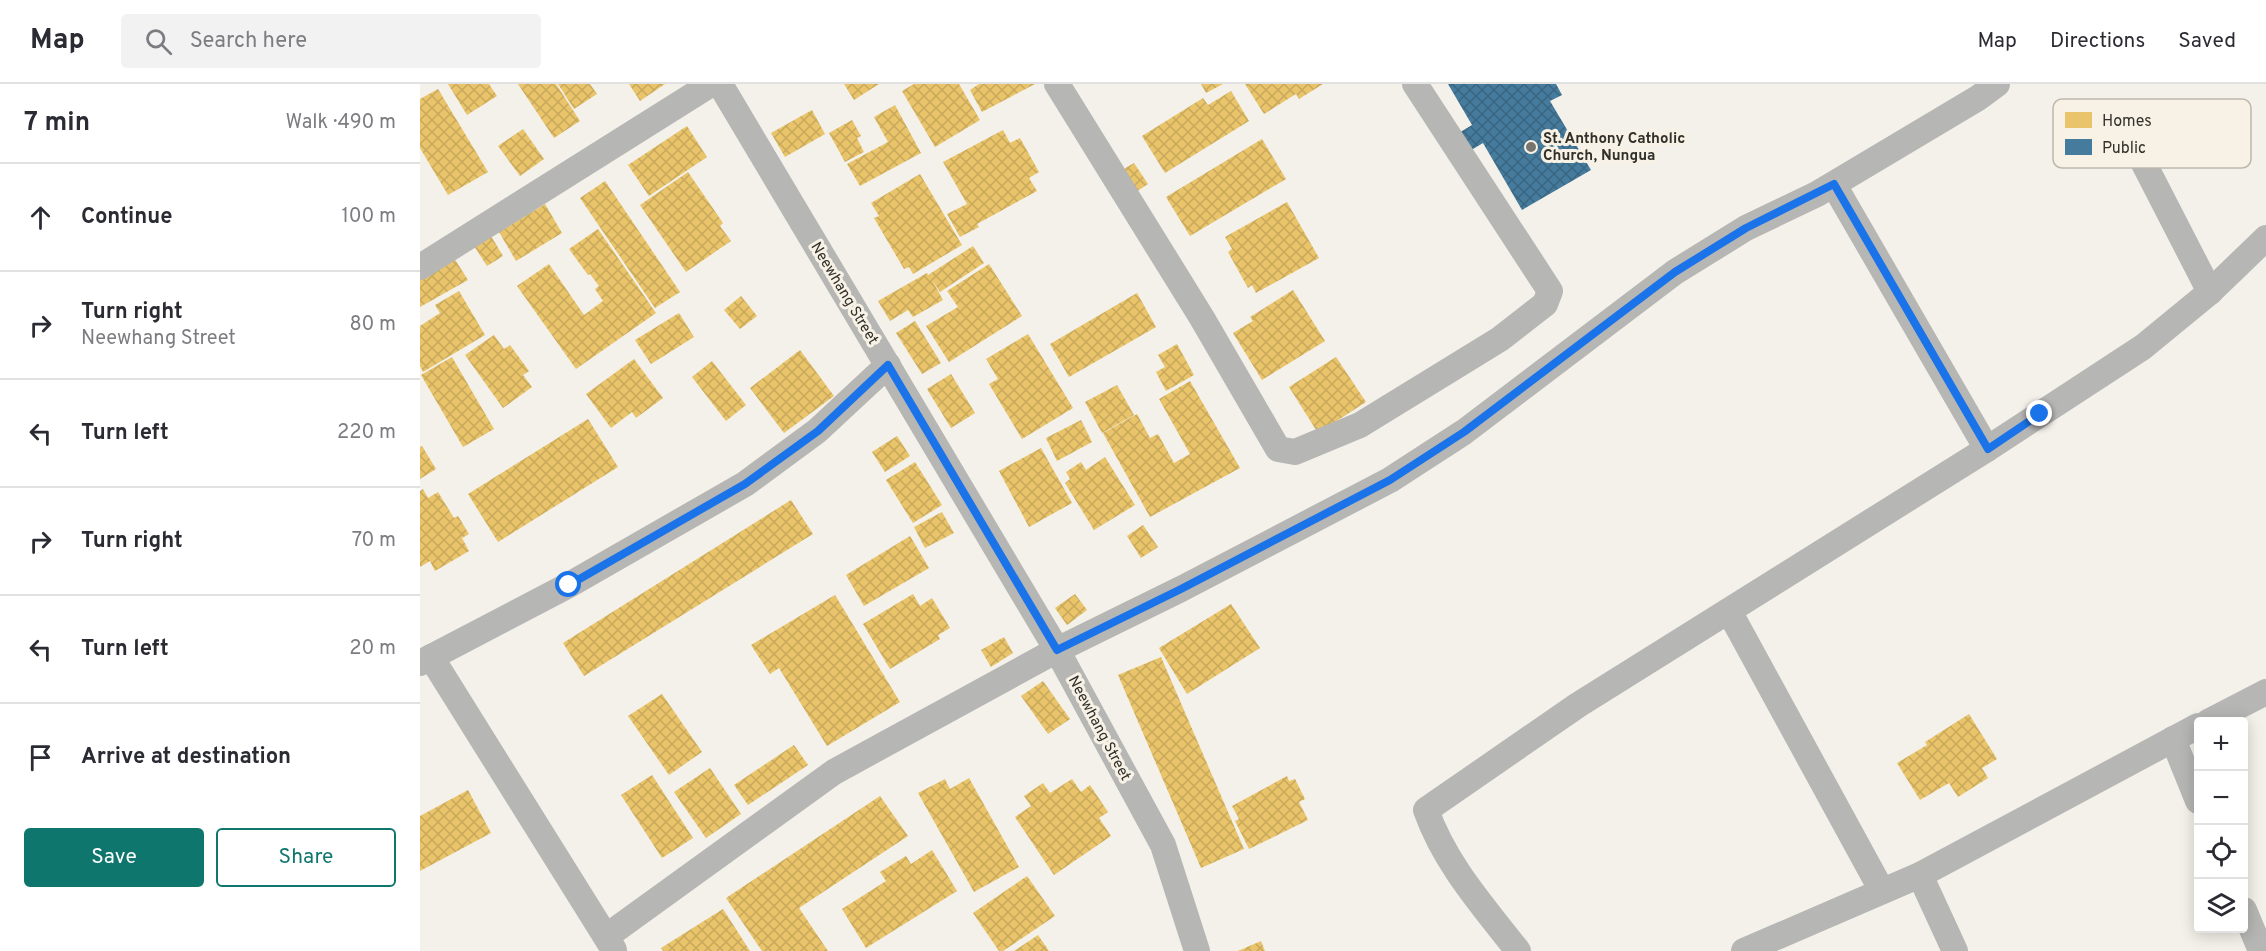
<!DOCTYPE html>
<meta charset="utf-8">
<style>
body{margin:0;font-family:Overpass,sans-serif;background:#f2f2f3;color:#2b2b33}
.controls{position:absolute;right:18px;bottom:18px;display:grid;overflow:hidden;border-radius:6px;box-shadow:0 3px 15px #0003}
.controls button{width:54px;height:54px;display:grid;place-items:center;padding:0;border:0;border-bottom:2px solid #e1e1e2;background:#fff;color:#2b2b33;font:30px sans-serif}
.stop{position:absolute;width:18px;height:18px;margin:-14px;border:4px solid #1a73e8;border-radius:50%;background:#fff}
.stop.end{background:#1a73e8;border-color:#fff;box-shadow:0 2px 6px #0008}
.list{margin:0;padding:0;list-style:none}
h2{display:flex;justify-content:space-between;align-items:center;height:78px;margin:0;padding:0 24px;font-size:26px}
h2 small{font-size:20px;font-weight:400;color:#7c7c81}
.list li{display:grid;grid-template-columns:39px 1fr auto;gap:18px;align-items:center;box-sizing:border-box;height:108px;padding:0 24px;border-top:2px solid #e1e1e2}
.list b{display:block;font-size:22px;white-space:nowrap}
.list p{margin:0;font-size:20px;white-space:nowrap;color:#7c7c81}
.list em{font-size:20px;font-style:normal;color:#7c7c81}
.actions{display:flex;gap:12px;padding:18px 24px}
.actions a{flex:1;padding:14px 0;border:2px solid #0f766e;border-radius:6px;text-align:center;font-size:21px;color:#0f766e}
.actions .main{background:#0f766e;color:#fff}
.icon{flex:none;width:33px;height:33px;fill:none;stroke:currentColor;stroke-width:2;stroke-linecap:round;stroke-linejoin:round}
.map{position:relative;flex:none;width:1846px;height:867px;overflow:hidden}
header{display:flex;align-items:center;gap:36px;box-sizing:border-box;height:84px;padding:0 30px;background:#fff;border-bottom:2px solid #e1e1e2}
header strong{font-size:28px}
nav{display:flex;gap:33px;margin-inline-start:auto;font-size:21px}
.search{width:420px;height:54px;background:#f2f2f3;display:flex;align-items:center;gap:15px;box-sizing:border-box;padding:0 21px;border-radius:6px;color:#7c7c81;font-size:22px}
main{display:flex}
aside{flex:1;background:#fff}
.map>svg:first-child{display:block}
</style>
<header>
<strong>Map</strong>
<div class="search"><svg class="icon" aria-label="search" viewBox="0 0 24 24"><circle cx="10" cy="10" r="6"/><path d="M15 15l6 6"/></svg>Search here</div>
<nav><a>Map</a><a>Directions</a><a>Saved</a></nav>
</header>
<main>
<aside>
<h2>7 min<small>Walk · 490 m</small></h2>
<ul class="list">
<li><svg class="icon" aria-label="ahead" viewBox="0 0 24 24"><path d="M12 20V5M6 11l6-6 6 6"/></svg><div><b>Continue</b></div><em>100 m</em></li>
<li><svg class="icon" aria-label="right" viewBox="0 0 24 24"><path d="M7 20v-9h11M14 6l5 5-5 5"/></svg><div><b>Turn right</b><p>Neewhang Street</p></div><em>80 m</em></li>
<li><svg class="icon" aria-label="left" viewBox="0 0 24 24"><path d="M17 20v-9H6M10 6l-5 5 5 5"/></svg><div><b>Turn left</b></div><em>220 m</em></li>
<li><svg class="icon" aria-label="right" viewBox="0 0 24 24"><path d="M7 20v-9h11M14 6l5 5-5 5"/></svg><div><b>Turn right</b></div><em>70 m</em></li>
<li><svg class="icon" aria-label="left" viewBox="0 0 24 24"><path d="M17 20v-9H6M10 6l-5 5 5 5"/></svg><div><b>Turn left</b></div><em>20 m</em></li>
<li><svg class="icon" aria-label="arrive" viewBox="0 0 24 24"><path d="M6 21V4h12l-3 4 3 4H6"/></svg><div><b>Arrive at destination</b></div></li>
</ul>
<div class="actions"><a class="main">Save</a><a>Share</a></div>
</aside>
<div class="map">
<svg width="1846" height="867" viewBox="0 0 1846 867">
<defs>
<pattern id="homes-cross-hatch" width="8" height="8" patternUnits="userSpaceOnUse" patternTransform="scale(1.5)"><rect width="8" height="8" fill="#e9c46a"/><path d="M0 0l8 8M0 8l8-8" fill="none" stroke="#c8a95c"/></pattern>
<pattern id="public-cross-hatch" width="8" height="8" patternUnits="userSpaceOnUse" patternTransform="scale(1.5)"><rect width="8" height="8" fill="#457b9d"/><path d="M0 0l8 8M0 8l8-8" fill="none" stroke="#3a6580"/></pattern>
</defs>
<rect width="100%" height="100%" fill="#f4f1ea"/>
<!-- homes -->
<g fill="url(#homes-cross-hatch)">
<path d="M28,0H69L77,12L47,31Z"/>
<path d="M98,0H136L160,37L134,54Z"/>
<path d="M138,0H170L177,10L154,25Z"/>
<path d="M209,0H245L220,17Z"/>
<path d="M424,0H459L434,16Z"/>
<path d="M494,0H539L560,36L515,63L482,7Z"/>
<path d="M559,0H615L562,28L550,6Z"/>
<path d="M781,0H803L786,9Z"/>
<path d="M825,0H903L879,15L876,10L844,30Z"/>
<path d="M18,5L68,88L28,111L0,64V15Z"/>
<path d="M811,7L829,37L745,89L722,52L783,14L788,21Z"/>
<path d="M475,21L501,69L440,102L427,80L468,58L454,33Z"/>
<path d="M392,26L405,50L365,73L351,49Z"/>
<path d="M432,36L441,52L437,54L444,68L425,78L409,49Z"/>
<path d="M267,42L287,73L229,112L208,81Z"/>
<path d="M103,45L124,75L100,92L78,62Z"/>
<path d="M583,46L590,59L600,54L619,88L609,94L617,107L557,140L559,143L540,153L527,130L547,120L523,78Z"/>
<path d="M842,55L866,95L770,152L746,113Z"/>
<path d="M714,79L728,100L716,108L702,86Z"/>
<path d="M268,88L303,139L300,142L311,157L266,188L220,121Z"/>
<path d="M500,90L542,161L493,190L489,183L484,185L454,134L459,132L451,119Z"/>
<path d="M185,97L260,208L235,224L160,114Z"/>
<path d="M867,118L899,174L836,209L832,201L828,204L808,168L812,165L805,153Z"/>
<path d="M125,120L142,149L96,177L79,148Z"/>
<path d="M178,145L236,229L156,285L97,202L129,180L164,231L183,217L175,205L179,202L170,190L168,191L149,165Z"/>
<path d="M71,152L83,172L67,182L54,162Z"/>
<path d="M553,162L564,179L520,208L512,196L523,216L493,233L488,226L470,237L458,217L507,189L508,191Z"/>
<path d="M34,174L48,196L0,223V194Z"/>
<path d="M569,180L602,232L529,278L506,242L538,223L527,207Z"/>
<path d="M873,206L905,257L842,296L813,249L833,237L830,233Z"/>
<path d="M39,207L65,251L3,288L0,282V242L20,229L15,221Z"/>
<path d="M717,209L736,243L649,293L630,260Z"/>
<path d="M321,212L337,232L320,245L304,226Z"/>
<path d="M259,229L274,253L231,280L215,256Z"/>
<path d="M495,237L521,279L502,290L476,249Z"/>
<path d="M608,250L653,324L602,355L569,300L578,295L566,275Z"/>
<path d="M74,251L84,265L90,261L109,287L103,291L112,303L83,324L45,271Z"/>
<path d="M757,260L774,291L746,307L736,288L745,283L738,271Z"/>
<path d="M380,266L414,312L364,349L330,304Z"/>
<path d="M32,273L74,345L43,363L1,291Z"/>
<path d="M916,273L946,318L898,349L869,303Z"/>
<path d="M214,275L243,314L216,334L212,328L191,344L166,310Z"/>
<path d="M292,277L326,321L306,337L272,293Z"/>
<path d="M531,290L555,329L531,344L507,305Z"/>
<path d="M770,297L820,384L730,433L683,349L717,330L730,354L738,350L754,379L770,370L739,315Z"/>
<path d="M697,301L714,331L682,349L665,318Z"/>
<path d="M168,335L198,383L78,458L48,410Z"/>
<path d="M661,336L672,358L637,377L626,354Z"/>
<path d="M477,352L490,372L465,388L452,368Z"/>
<path d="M2,362L16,385L0,395V363Z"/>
<path d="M621,364L652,419L609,443L579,387Z"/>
<path d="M685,373L715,421L674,446L645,399L650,395L646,388L661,378L666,386Z"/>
<path d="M495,378L522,421L493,439L466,396Z"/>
<path d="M3,405L8,414L18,408L34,434L38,432L49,450L42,454L49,467L15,487L10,477L0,483V407Z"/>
<path d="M371,416L393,450L164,592L143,559Z"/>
<path d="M522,428L534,449L505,464L494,443Z"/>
<path d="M723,441L738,463L721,474L707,452Z"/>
<path d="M490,452L509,484L444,522L426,491Z"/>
<path d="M493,510L500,522L512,514L530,544L518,551L520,555L470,585L443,540Z"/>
<path d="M655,510L667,526L647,541L635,524Z"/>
<path d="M415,511L480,618L407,662L359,584L350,590L331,561Z"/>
<path d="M811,520L840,564L767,610L739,564Z"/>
<path d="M584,553L593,569L571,583L561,566Z"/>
<path d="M741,573L824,765L781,784L698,591Z"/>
<path d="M623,597L650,635L628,650L601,612Z"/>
<path d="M242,610L282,668L249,691L208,632Z"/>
<path d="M1549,630L1577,675L1562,684L1568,694L1538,713L1529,699L1500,716L1477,679L1507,661L1505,658Z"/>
<path d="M374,661L388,681L328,721L314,701Z"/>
<path d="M290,684L321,730L286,754L254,708Z"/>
<path d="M232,691L273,754L242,774L201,711Z"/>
<path d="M867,692L869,697L875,695L885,715L879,718L888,736L829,765L815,737L819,735L812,722Z"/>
<path d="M549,694L599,783L554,808L498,709L525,695L530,705Z"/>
<path d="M652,695L661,708L670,701L688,728L679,734L691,752L634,791L595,733L611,722L604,712L623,699L630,709Z"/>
<path d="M48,706L71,749L0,787V732Z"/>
<path d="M460,712L488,752L379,824L408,867H342L306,814Z"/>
<path d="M512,766L537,807L446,864L422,825L466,797L460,788L486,772L491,780Z"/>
<path d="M607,792L635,832L583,867H579L553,829Z"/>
<path d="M303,825L330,867H243L241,864Z"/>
<path d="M618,851L629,867H594Z"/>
<path d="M841,857L845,867H818Z"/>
</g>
<!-- public -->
<path fill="url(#public-cross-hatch)" d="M1028,0H1136L1142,11L1130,17L1171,86L1102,126L1063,59L1048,68L1037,50L1052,41Z"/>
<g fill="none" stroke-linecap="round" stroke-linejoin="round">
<!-- minor -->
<g stroke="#b6b6b4" stroke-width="26">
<path d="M300,0L637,566L743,761L777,867"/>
<path d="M637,0L782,234L858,365L875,368L940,341L1080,255L1125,220L1130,207L995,0"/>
<path d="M1698,29L1790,208"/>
<path d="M1414,101L1567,365"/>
<path d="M0,183L291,0"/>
<path d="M1309,527L1462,807"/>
<path d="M11,573L194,866"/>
<path d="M0,579L149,501L325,400L397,347L468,281"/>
<path d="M1788,638L1846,608"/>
<path d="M1753,655L1778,717"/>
<path d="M1500,791L1535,867"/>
<path d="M1824,826L1841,867"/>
<path d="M187,852L414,688L637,566L761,505L970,396L1044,348L1255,188L1326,144L1397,110L1558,14L1577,0"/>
<path d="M1098,867C1063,822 1025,780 1006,726L1158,621L1567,365L1723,263L1790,208L1846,154"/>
<path d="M1324,867L1500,791L1778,642"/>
</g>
</g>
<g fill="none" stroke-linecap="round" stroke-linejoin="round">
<!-- route -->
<path stroke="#1a73e8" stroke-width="8" d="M149,501L325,400L398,347L468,281L637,566L761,505L970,396L1044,348L1255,188L1326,144L1414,100L1568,365L1620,330"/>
</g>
<!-- markers -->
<circle fill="#76746e" stroke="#f8f2e6" stroke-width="2" cx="1111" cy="63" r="6"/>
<g text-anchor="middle" stroke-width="6" stroke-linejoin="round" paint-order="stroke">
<!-- poi labels -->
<g font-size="15" font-weight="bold" fill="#32302b" stroke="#f8f2e6" text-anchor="start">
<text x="1123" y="59">St. Anthony Catholic<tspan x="1123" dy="17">Church, Nungua</tspan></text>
</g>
<!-- street labels -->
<g font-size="15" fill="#32302b" stroke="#f8f2e6">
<text transform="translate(425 209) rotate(59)" y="5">Neewhang Street</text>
<text transform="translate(680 644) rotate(62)" y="5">Neewhang Street</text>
</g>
</g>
<!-- legend -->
<rect x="1633" y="15" width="198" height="69" rx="9" fill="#f8f2e6" stroke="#bdb8ae" stroke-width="1.5"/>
<rect x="1645" y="28" width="27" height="16" fill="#e9c46a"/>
<rect x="1645" y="55" width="27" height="16" fill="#457b9d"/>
<g font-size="16" fill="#32302b">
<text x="1682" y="42">Homes</text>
<text x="1682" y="69">Public</text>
</g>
</svg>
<div class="controls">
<button>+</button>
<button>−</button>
<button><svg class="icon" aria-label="locate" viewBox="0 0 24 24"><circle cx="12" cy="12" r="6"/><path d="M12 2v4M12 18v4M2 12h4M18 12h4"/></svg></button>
<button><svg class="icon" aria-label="layers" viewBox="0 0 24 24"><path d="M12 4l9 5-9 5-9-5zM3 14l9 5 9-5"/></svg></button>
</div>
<div class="stop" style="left:149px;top:501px"></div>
<div class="stop end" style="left:1620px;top:330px"></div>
</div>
</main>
